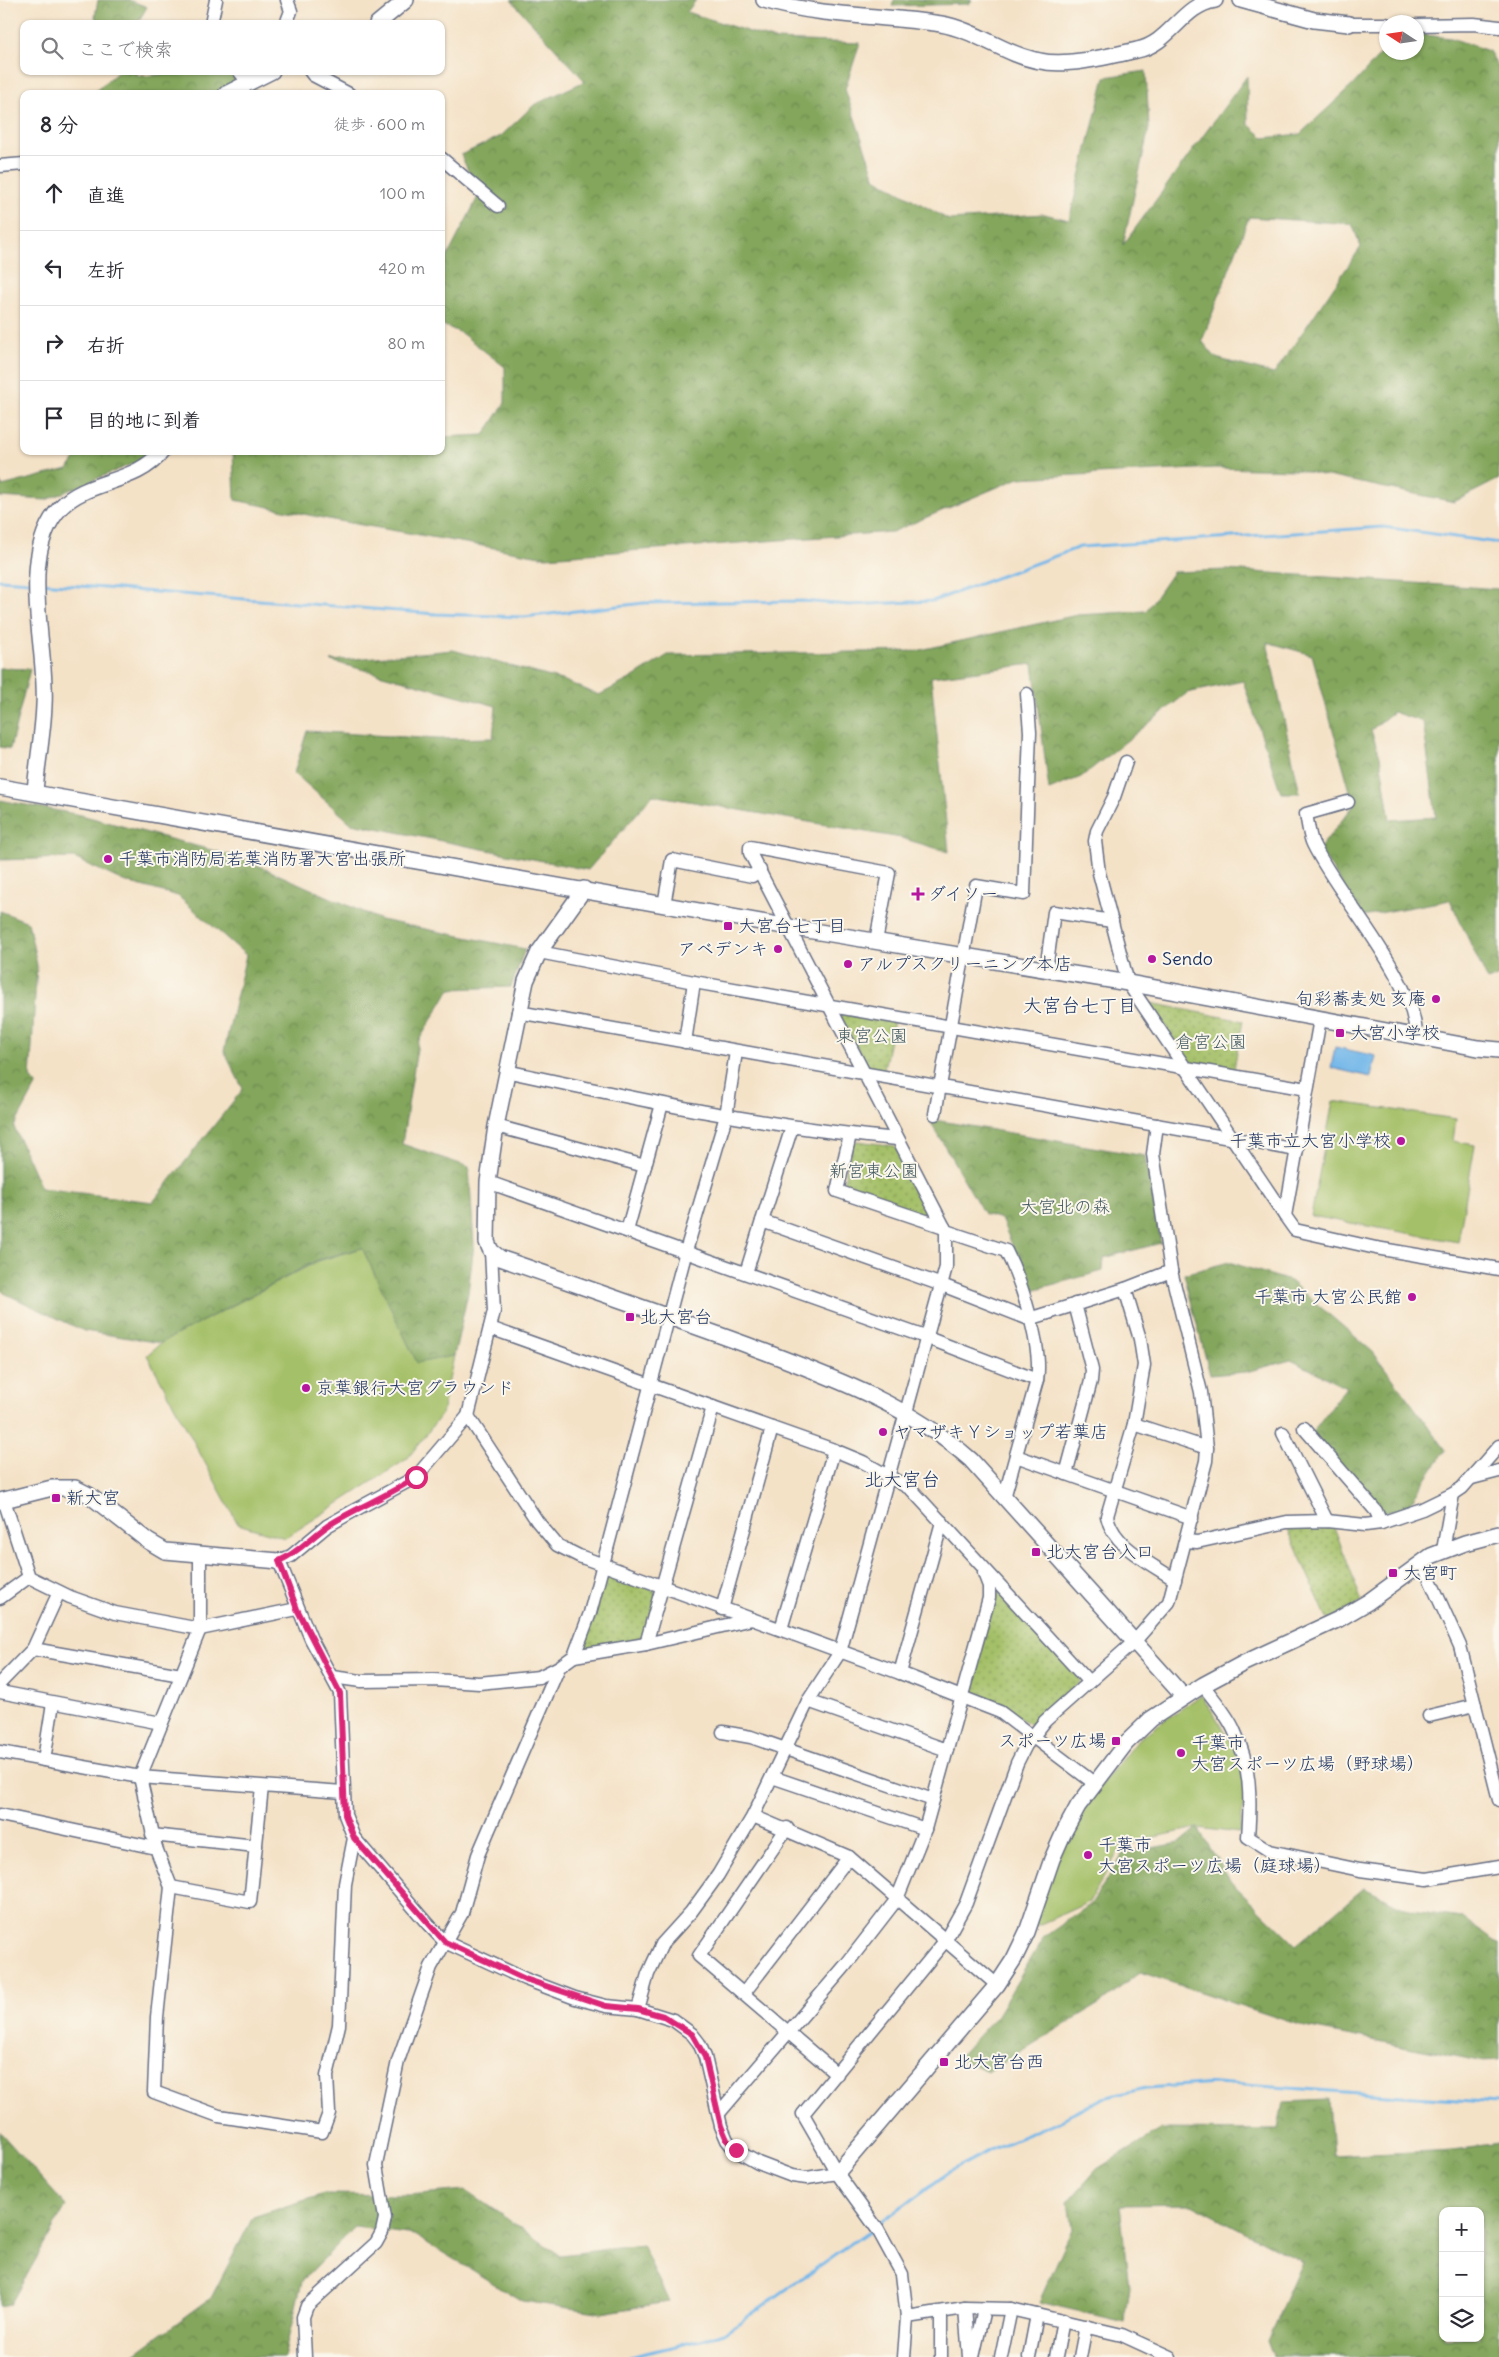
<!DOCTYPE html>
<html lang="ja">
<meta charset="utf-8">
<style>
body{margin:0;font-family:Delius,"Klee One",sans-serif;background:#f2f2f3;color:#2b2b33}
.controls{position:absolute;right:15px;bottom:15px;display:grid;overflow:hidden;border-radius:10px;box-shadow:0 1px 4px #0004}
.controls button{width:45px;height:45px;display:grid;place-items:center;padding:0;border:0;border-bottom:1px solid #e1e1e2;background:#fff;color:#2b2b33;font:25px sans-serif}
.compass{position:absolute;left:1379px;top:15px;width:45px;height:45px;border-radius:50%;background:#fff;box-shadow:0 1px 4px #0004;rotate:282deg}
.stop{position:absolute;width:15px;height:15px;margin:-11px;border:4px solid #db2777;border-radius:50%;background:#fff}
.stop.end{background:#db2777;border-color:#fff;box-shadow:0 1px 5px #0008}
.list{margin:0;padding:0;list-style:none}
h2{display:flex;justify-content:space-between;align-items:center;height:65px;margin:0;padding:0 20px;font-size:21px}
h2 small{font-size:16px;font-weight:400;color:#7c7c81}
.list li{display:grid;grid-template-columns:32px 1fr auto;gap:15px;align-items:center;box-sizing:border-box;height:75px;padding:0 20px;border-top:1px solid #e1e1e2}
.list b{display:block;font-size:19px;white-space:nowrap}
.list em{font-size:16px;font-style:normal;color:#7c7c81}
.icon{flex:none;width:28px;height:28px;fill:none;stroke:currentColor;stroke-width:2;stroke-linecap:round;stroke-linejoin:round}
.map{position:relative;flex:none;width:1499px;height:2357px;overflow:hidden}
.search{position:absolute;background:#fff;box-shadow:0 1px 4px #0004;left:20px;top:20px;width:425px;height:55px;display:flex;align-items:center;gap:12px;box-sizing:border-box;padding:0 18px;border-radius:10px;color:#7c7c81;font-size:19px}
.panel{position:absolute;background:#fff;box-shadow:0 1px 4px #0004;left:20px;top:90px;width:425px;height:365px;border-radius:10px}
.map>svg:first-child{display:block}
</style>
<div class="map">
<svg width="1499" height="2357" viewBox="0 0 1499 2357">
<defs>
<pattern id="green-dots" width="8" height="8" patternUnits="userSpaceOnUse" patternTransform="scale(1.25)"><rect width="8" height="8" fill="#a4c067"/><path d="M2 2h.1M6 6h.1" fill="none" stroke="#859c58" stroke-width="1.8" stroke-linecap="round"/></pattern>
<pattern id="forest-crowns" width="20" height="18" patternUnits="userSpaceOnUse" patternTransform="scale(1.25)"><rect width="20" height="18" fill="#83a65c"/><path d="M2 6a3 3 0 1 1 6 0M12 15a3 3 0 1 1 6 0" fill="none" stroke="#6a884f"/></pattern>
</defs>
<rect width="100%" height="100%" fill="#fbf7ec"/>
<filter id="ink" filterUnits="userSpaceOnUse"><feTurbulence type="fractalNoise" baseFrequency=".02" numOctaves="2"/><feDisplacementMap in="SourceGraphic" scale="10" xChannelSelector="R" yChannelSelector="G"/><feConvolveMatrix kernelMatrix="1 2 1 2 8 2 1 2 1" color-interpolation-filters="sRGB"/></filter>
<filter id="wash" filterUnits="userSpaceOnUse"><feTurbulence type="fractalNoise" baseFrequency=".0096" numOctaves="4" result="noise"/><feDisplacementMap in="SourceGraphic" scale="20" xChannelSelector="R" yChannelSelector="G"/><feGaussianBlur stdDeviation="1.12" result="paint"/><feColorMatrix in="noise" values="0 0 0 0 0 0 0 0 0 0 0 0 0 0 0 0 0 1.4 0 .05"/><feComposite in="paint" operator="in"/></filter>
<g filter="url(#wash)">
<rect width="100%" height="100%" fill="#f4e2c7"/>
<!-- green -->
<g fill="url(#green-dots)" stroke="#607862">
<path d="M1151,1003L1243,1021L1233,1074L1190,1065Z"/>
<path d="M844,1011L894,1020L883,1074L869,1071L840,1015Z"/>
<path d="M857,1141L895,1146L933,1216L930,1219L842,1189L852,1144Z"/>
<path d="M1333,1524L1362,1602L1328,1621L1286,1525Z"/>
<path d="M605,1573L654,1590L656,1595L644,1640L578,1653Z"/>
<path d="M995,1589L1080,1679L1079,1683L1035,1725H1031L1000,1706L970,1693L969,1689Z"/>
</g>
<!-- forest -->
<g fill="url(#forest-crowns)" stroke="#4f6a5d" fill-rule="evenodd">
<path d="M98,0H129L147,7L137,24H98L95,17Z"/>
<path d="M511,0H696L687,12L775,40L860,43L845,89L875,178L949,220L1044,214L1069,220L1105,77L1146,71L1149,128L1123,245L1247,76L1248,124L1264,138L1300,134L1354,84L1386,48V52H1416L1417,34L1451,38L1489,51L1499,68V479L1454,502L1298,470L1215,468L1019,478L892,532L546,557L333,520L235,500L233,451H441V437L484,435L505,403V367L461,333L441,324L442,267L479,195L461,155L501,136L534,105L585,81ZM1249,217L1352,224L1361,247L1274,374L1216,358L1202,341Z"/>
<path d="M894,0H972L969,4L892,6Z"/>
<path d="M119,71H137L138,76L227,71L263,94H92Z"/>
<path d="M81,451H149L139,461L46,500L0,497V482L2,486L68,469Z"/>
<path d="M1227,570L1499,589V976L1488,981L1450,900L1363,916L1319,849L1354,805L1312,655L1267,642L1300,793H1281L1243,681L1187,693L1081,777L1049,790L1033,664L931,677L949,852L901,838L653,795L588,870L351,823L294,773L307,731L439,739L493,738L496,706L331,661L453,650L565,681L599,695L630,679L668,655L916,651L1077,615L1146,611L1173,572ZM1393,712L1423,722L1436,817L1390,820L1380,757L1371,730Z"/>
<path d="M0,668L30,669L10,749L0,747Z"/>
<path d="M0,800L81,815L241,858L381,920L525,949L511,987L450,989L418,1042L402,1144L469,1167L474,1245L468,1293L454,1356L417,1363L362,1248L318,1260L161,1343L84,1331L4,1293L0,1289V911L28,922L37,965L30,1078L37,1084L14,1127L41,1188L153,1202L243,1089L224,1051L246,955L178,896L123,881L74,858L0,860Z"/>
<path d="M929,1119L1145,1156L1161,1243L1104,1258L1103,1271L1029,1291L1022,1268L1001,1219L984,1214Z"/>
<path d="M1229,1262L1290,1281L1373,1352L1446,1450L1407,1507L1377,1514L1311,1434L1346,1387L1291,1360L1246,1372L1210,1375L1184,1274Z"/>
<path d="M1198,1828L1231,1882L1296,1945L1364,1888L1412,1911L1461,1918L1499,1944V2060L1480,2061L1305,2027L1140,1972L1102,2002L989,2071L957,2059L997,2015L1044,1937L1091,1904L1124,1853L1180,1843Z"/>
<path d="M1328,2100L1332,2156L1452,2150L1499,2144V2357H1273L1267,2341L1302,2262L1192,2204L1120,2205L1129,2288L1124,2322L1039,2302L1072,2229L1068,2202L1097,2169L1162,2129L1278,2130L1283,2102ZM1443,2211H1480V2338H1443Z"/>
<path d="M0,2132L66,2206L10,2305L0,2307Z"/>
<path d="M465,2190L560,2255L642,2245L669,2302L602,2313L522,2301L414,2235L355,2227L302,2281L284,2357H130L211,2298L253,2217L324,2194L409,2195Z"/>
</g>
<!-- pitch -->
<g fill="#a4c067" stroke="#607862">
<path d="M1333,1101L1456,1119L1453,1141L1475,1145L1458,1242L1311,1216Z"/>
<path d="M362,1248L417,1363L454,1356L442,1414L407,1459L285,1538L238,1524L147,1355L161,1343L318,1261Z"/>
<path d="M1201,1695C1216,1717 1239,1749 1243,1776C1247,1794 1242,1815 1239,1833L1198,1828L1154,1837L1121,1847L1089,1902L1034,1927L1055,1862L1081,1811L1138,1739Z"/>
</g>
<!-- water -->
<path fill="#73b7e9" stroke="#4773a4" d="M1335,1047L1376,1056L1371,1077L1331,1068Z"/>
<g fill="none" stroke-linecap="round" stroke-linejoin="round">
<!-- stream -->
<g stroke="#73b7e9" stroke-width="3">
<path d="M0,580L32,582"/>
<path d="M41,583L436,614L524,617L644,603L803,601L849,605L933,601L1080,547L1383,527L1499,543"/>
<path d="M878,2224L948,2173L988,2151L1057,2122L1103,2098L1146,2088L1216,2083L1499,2103"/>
<path d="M629,2357L705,2339L726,2332L873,2228"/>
</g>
</g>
</g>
<g filter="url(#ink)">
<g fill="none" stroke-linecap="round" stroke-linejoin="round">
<!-- minor casing -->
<g stroke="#676e83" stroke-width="15">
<g id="minor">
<path d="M211,24L216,0"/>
<path d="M286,24L291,11L287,0"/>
<path d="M1349,24H1386"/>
<path d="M1416,25L1474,24L1499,27"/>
<path d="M239,71L248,82"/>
<path d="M310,71L313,75L349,94"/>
<path d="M441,158L498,206"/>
<path d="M0,166L24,164"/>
<path d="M1126,762L1114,797L1097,831L1095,841L1099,873L1128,983L1285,1216L1295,1230L1376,1248L1499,1269"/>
<path d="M1348,802L1306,814C1308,823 1309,836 1313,844C1339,898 1415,978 1416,1036"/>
<path d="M664,905L672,860L752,876L760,870"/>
<path d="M539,952L694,982L1307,1089"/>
<path d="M1046,970L1054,912L1112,921"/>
<path d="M518,1012L1297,1150"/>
<path d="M685,1042L694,982"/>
<path d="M506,1071C636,1099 765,1127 897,1139"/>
<path d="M935,1114L976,886L1024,894L1030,732L1027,694"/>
<path d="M1157,1125L1153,1154L1171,1271"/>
<path d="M496,1126L645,1166"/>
<path d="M792,1127L762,1221L942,1285L1029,1319L1125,1289L1171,1271L1201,1392L1207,1448L1206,1461L1169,1602L1134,1642L1045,1721L1026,1745L1017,1763L966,1903L945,1941L803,2114L837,2173L878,2230L902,2274L907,2317L904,2357"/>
<path d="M850,1135L837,1191L944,1227"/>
<path d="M488,1182L925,1337L1037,1380"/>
<path d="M1285,1216L1320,1019"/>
<path d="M627,1231L662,1104"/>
<path d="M946,1231L1006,1251C1021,1280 1043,1348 1037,1380L1004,1498"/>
<path d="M491,1251L494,1311L468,1416L416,1477L355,1510L327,1526L291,1556L279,1561L311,1639L340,1693L345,1815L354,1838L428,1924L445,1942L525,1979L575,1998L606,2006L638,2009L673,2020L692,2034L699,2043L705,2057L721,2126L727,2140L735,2150L758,2163L792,2176L807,2178L837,2173"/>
<path d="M746,1273L762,1221"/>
<path d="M1125,1289L1140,1339L1144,1365L1134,1424L1107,1516C1113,1547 1151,1563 1175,1580"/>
<path d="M490,1328L834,1450L863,1462L911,1489L1089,1682"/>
<path d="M468,1416L537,1521L557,1545L579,1556L900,1673L1000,1712L1094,1783"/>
<path d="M1134,1424L1207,1448"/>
<path d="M1304,1428L1376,1511L1381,1523"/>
<path d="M1283,1433L1327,1521"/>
<path d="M1016,1456L1192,1518"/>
<path d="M1066,1474L1091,1381L1092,1370L1075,1304"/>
<path d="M1472,1478L1499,1471"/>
<path d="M4,1500L29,1577L70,1597L115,1613L200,1629L297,1609"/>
<path d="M1186,1541L1197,1542L1287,1522L1327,1521L1365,1525L1381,1523L1422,1509L1453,1494L1462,1488L1499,1446"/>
<path d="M1443,1550L1453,1494"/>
<path d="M1422,1562L1460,1646L1499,1800"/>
<path d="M0,1598L29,1577"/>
<path d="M722,1609L772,1428"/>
<path d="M781,1629L834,1450"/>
<path d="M646,1644L713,1407"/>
<path d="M33,1649L181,1675"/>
<path d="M574,1656L646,1644L752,1619"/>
<path d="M900,1673L942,1522"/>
<path d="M332,1677L361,1681L434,1680L479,1683L539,1677L559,1667"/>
<path d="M0,1683L33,1649L59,1592"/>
<path d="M1203,1685C1213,1699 1227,1714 1234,1730C1251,1766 1251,1798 1248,1837L1270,1851L1360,1870L1427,1879L1499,1867"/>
<path d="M0,1692L161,1723"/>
<path d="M808,1701L947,1750"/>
<path d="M1429,1716L1475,1705"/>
<path d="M723,1732L751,1737L933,1800"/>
<path d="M0,1752L140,1777L343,1792"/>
<path d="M44,1760L53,1703"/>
<path d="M772,1777L925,1829"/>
<path d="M0,1815L156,1848L171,1887L157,2017L154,2092L219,2116L322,2132L329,2113L327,2076L339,2025L345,1884L354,1838"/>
<path d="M753,1816L849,1857L997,1985"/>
<path d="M787,1828L699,1956L837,2074"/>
<path d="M152,1835L256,1846"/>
<path d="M156,1848L140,1777L200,1629V1555"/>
<path d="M171,1887L250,1902L262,1787"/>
<path d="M744,1993L849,1857"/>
<path d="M638,2009L648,1974L662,1944L691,1912L718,1875L753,1816L808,1701L840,1652L946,1267V1231L750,853V847L889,873L876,941"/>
<path d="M719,2113L845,1966L897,1899L925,1829L989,1598V1586L984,1573"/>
<path d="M965,2308L969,2357"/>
<path d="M941,2312V2357"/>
<path d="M907,2317L965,2308L1011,2309L1122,2335L1170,2357"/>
<path d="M305,2357L303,2317L307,2306L376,2243L382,2232L385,2218L376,2165L398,2061L431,1967L462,1913L478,1855L559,1667L574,1656L590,1613L686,1251L726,1116L736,1052"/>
<path d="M973,2357L984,2309"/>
<path d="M1001,2357L1011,2309"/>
<path d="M1029,2357L1037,2315"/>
<path d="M1056,2357L1063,2320"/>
<path d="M1080,2357L1086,2326"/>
</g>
</g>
<!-- tertiary casing -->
<g stroke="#676e83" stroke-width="18">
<g id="tertiary">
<path d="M764,0C821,17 882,15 941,24C976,30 1005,55 1040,61C1067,67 1110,56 1137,50C1170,44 1182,5 1215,0"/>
<path d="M1241,0L1314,20L1349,24"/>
<path d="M377,24L406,0"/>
<path d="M226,94L272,71"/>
<path d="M0,787L789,927L1128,983L1478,1048L1499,1050"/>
<path d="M35,792C37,763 43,734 44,705C48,646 16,554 61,507C88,479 137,484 162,451"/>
<path d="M584,889L539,952L526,981L496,1126L488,1182L487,1242L491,1251L500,1258C583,1287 665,1315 747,1345C826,1375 907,1403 971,1460L1184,1697"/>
<path d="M0,1501L52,1488H75L89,1495L148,1541L165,1551L279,1561"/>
<path d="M837,2173L997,1985L1014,1959L1027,1932L1052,1859L1064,1832L1078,1806L1126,1743L1151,1719L1203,1685L1244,1663L1339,1619L1368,1602L1431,1556L1465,1543L1499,1534"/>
</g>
</g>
<!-- minor -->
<use href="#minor" stroke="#fff" stroke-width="12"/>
<!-- tertiary -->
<use href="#tertiary" stroke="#fff" stroke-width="15"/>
</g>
</g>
<g fill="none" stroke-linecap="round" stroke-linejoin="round" filter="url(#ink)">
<!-- route -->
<path stroke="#db2777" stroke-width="6" d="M416,1477C389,1496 357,1507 329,1525C311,1537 298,1553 279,1561L297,1609L340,1693L345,1815L354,1838L445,1942L525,1979L606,2006L638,2009L663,2016L692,2034L705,2057L721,2126L727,2140L736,2150"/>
</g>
<!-- markers -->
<g fill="#b5179e" stroke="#fbf7ec" stroke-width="2">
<circle cx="108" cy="859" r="5"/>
<path d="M915.5 886.5h5v5h5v5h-5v5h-5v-5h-5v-5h5z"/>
<rect x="723" y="921" width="10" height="10" rx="2.5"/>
<circle cx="778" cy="949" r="5"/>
<circle cx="1152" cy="959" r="5"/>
<circle cx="848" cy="964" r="5"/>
<circle cx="1436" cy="999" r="5"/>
<rect x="1335" y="1028" width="10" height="10" rx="2.5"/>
<circle cx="1401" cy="1141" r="5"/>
<circle cx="1412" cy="1297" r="5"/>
<rect x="625" y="1312" width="10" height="10" rx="2.5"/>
<circle cx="306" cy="1388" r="5"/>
<circle cx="883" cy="1432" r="5"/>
<rect x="51" y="1493" width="10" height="10" rx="2.5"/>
<rect x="1031" y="1547" width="10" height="10" rx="2.5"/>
<rect x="1388" y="1568" width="10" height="10" rx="2.5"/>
<rect x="1111" y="1736" width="10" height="10" rx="2.5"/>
<circle cx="1181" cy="1753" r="5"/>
<circle cx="1088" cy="1855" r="5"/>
<rect x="939" y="2057" width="10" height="10" rx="2.5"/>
</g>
<g text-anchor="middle" stroke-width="4" stroke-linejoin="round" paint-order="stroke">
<!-- poi labels -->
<g font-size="18" fill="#1b2f5e" stroke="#fbf7ec" text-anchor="start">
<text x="118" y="865">千葉市消防局若葉消防署大宮出張所</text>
<text x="928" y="900">ダイソー</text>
<text x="738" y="932">大宮台七丁目</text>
<text x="768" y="955" text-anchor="end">アベデンキ</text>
<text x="1162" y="965">Sendo</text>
<text x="858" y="970">アルプスクリーニング本店</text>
<text x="1426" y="1005" text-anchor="end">旬彩蕎麦処 亥庵</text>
<text x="1350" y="1039">大宮小学校</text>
<text x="1391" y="1147" text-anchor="end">千葉市立大宮小学校</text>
<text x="1402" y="1303" text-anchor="end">千葉市 大宮公民館</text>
<text x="640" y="1323">北大宮台</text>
<text x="316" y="1394">京葉銀行大宮グラウンド</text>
<text x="893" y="1438">ヤマザキＹショップ若葉店</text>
<text x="66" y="1504">新大宮</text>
<text x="1046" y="1558">北大宮台入口</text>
<text x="1403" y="1579">大宮町</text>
<text x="1106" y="1747" text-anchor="end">スポーツ広場</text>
<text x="1191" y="1749">千葉市<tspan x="1191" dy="21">大宮スポーツ広場（野球場）</tspan></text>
<text x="1098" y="1851">千葉市<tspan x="1098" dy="21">大宮スポーツ広場（庭球場）</tspan></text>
<text x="954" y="2068">北大宮台西</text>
</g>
<!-- park labels -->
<g font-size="18" fill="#445a61" stroke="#fbf7ec">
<text x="872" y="1042">東宮公園</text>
<text x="1211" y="1048">倉宮公園</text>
<text x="874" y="1177">新宮東公園</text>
<text x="1065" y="1213">大宮北の森</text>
</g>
<!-- neighbourhood labels -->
<g font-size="19" fill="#1b2f5e" stroke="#fbf7ec">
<text x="1080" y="1012">大宮台七丁目</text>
<text x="902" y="1486">北大宮台</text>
</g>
</g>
</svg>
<div class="controls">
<button>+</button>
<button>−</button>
<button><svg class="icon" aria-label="layers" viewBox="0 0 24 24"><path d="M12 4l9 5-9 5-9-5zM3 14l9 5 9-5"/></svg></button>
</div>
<svg class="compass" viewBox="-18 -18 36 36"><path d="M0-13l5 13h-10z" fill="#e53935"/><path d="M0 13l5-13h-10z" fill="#7c7c81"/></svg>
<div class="stop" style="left:416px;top:1477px"></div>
<div class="stop end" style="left:736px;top:2150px"></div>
<div class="search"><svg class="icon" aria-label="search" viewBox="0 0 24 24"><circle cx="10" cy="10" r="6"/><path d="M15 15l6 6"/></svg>ここで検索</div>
<section class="panel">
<h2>8 分<small>徒歩 · 600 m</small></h2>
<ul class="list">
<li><svg class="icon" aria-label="ahead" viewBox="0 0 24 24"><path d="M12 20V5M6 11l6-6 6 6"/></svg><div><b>直進</b></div><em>100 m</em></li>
<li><svg class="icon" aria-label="left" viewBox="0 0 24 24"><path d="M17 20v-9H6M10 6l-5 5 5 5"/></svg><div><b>左折</b></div><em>420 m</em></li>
<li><svg class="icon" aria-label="right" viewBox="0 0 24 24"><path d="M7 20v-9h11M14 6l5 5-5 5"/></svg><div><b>右折</b></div><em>80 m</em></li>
<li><svg class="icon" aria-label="arrive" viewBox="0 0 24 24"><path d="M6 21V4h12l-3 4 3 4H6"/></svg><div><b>目的地に到着</b></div></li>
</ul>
</section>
</div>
